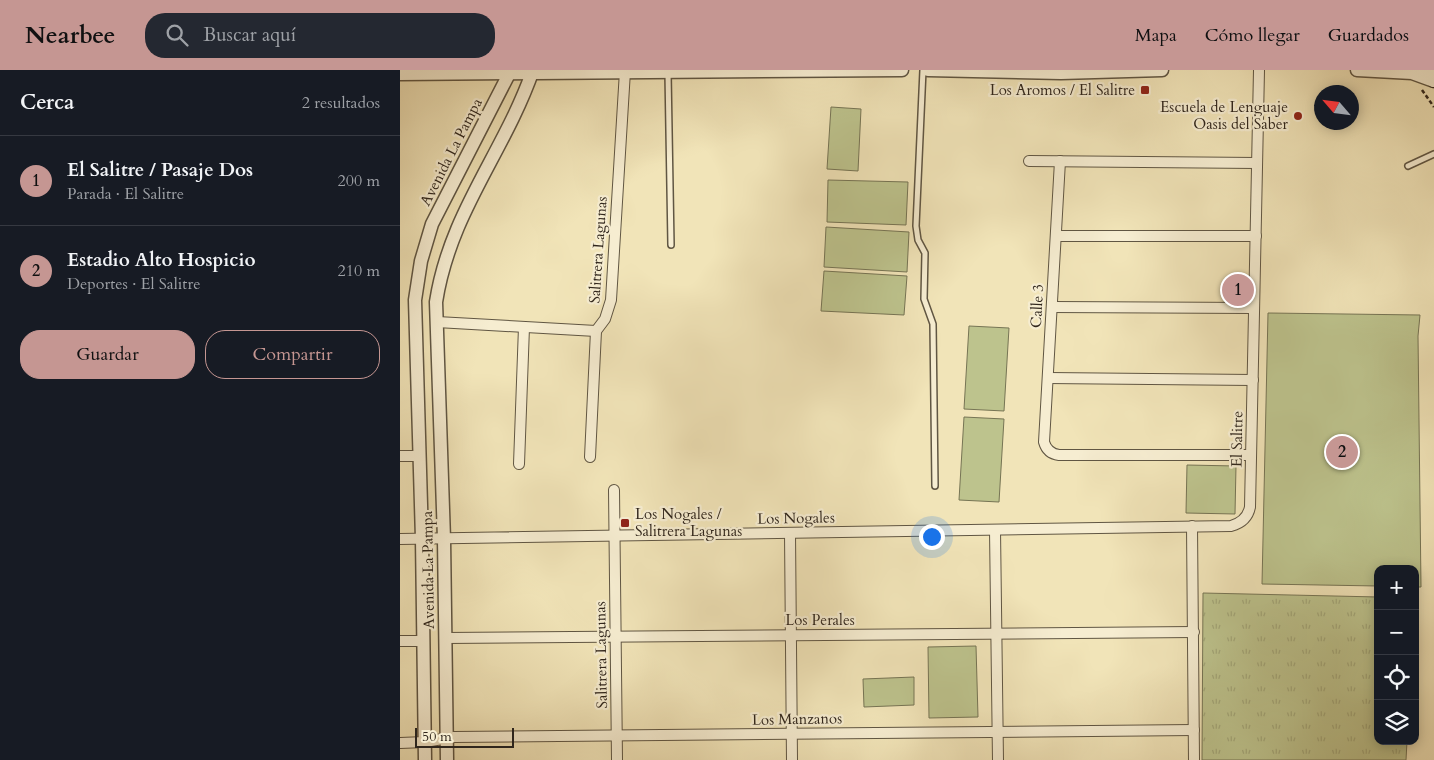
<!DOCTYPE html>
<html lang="es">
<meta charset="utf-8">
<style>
body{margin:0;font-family:Cardo,serif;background:#242831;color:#f1f3f6}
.controls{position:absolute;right:15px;bottom:15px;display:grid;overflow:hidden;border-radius:10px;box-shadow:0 2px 12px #0003}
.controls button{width:45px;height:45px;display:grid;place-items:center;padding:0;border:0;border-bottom:1px solid #363941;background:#171b24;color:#f1f3f6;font:25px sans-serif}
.compass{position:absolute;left:914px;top:15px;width:45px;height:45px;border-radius:50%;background:#171b24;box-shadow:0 2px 12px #0003;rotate:298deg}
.scale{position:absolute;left:15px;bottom:12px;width:99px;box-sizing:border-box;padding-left:5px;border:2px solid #30261c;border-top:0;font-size:14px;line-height:18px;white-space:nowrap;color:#30261c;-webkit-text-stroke:4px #f6edd1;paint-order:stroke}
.you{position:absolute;left:531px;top:466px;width:18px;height:18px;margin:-12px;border:4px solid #fff;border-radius:50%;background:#1a73e8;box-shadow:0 0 0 8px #1a73e833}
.badge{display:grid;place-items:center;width:32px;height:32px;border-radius:50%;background:#c59692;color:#111;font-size:16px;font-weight:700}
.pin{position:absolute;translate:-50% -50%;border:2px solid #fff;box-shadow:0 1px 5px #0006}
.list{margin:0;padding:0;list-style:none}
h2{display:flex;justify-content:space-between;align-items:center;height:65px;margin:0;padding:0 20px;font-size:21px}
h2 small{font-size:16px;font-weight:400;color:#9ea1a6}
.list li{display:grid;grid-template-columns:32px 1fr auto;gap:15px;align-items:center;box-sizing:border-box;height:90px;padding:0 20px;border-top:1px solid #363941}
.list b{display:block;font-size:19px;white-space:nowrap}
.list p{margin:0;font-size:16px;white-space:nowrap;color:#9ea1a6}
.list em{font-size:16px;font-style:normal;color:#9ea1a6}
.actions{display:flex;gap:10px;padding:15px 20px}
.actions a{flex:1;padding:11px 0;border:1px solid #c59692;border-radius:20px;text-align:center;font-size:18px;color:#c59692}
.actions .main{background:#c59692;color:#111}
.icon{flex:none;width:28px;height:28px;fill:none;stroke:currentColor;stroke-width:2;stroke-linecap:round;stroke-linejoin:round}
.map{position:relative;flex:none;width:1034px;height:690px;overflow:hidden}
header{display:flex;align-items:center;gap:30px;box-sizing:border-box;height:70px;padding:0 25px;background:#c59692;color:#111}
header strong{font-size:24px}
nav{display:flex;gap:28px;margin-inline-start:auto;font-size:18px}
.search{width:350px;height:45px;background:#242831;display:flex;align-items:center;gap:12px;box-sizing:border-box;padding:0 18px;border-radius:20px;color:#9ea1a6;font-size:19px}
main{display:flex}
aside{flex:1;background:#171b24}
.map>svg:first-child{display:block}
</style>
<header>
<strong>Nearbee</strong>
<div class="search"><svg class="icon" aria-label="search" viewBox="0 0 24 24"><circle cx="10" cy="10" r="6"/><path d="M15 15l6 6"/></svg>Buscar aquí</div>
<nav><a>Mapa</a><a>Cómo llegar</a><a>Guardados</a></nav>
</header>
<main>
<aside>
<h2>Cerca<small>2 resultados</small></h2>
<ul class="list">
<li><span class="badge">1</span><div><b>El Salitre / Pasaje Dos</b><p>Parada · El Salitre</p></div><em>200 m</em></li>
<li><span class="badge">2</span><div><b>Estadio Alto Hospicio</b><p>Deportes · El Salitre</p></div><em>210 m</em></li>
</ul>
<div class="actions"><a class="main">Guardar</a><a>Compartir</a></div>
</aside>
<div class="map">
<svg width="1034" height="690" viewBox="0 0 1034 690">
<defs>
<pattern id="grass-tufts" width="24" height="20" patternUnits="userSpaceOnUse" patternTransform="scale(1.25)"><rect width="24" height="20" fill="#bdc38d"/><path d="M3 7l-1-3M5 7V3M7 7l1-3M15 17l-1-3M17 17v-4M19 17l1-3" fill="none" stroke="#a3a779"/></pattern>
</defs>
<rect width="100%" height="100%" fill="#f1e4b8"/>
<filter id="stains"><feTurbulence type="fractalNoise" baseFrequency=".004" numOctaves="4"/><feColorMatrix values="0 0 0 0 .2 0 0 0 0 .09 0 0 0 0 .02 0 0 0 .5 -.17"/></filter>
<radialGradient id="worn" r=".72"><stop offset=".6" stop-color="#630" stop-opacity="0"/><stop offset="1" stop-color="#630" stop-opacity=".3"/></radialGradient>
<!-- grass -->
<path fill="url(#grass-tufts)" stroke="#767454" d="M803,523L978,527V671H1007L1006,690H802Z"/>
<!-- garden -->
<g fill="#bdc38d" stroke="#767454">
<path d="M431,37L461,39L458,101L427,99Z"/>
<path d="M428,110L508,112L506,155L427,152Z"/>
<path d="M426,157L509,162L507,202L424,197Z"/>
<path d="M424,201L507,206L504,245L421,241Z"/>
<path d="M868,243L1020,245L1018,266L1021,517H1015V499H978V516L862,514Z"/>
<path d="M569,256L609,258L604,341L564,339Z"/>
<path d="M564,347L604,349L599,432L559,430Z"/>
<path d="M787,395L836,396L835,444L786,443Z"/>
<path d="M576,576L578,647L529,648L528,577Z"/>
<path d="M514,607V635L464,637L463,609Z"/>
</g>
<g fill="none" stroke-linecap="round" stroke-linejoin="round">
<!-- service casing -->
<g stroke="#605643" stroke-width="8">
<g id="service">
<path d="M523,0L516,156L518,170L525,183L524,229L533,254L535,416"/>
<path d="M268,3L271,175"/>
<path d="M1008,96L1034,84"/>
</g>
</g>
<!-- minor casing -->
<g stroke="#605643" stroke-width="12">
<g id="minor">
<path d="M629,91L857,93"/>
<path d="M660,91L644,372C646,379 651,384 659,385H851"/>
<path d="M656,166H856"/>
<path d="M652,237L854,238"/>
<path d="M37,252L196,261"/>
<path d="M648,308L853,310"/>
<path d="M0,386H20"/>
<path d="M190,387L196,261L205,249L211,230L225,1"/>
<path d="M119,394L124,257"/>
<path d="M214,420L217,690"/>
<path d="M792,456L794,690"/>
<path d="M595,460L598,690"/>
<path d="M390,463L392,690"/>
<path d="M0,469L831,456C842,453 848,447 850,437L859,0"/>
<path d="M45,568L794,562"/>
<path d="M0,571H23"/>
<path d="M0,673L25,672L54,667L794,660"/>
</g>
</g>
<!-- tertiary casing -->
<g stroke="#605643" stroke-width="15">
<g id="tertiary">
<path d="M528,0L661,3L762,0"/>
<path d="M957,0L1012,3L1034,11"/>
<path d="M0,4L502,0"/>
<path d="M25,690L22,469L15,230L21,191L32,154L111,0"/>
<path d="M47,690L44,469L36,232C50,142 104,83 133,0"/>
</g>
</g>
<!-- secondary casing -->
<g stroke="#30261c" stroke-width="16">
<path id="secondary" d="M1027,0L1034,10"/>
</g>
<!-- path -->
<path stroke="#30261c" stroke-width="2.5" stroke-dasharray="4 2.5" stroke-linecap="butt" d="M1022,20L1034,37"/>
<!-- service -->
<use href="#service" stroke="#f6edd1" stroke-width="5"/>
<!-- minor -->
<use href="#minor" stroke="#f6edd1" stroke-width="10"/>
<!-- tertiary -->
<use href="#tertiary" stroke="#f6edd1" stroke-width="12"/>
<!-- secondary -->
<use href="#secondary" stroke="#f6edd1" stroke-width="14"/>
</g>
<!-- markers -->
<g fill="#8f2418" stroke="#f6edd1" stroke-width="2">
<rect x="740" y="15" width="10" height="10" rx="2.5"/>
<circle cx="898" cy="46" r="5"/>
<rect x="220" y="448" width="10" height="10" rx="2.5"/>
</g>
<g text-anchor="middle" stroke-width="4.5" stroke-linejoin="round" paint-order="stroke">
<!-- poi labels -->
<g font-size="15" fill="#30261c" stroke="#f6edd1" text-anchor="end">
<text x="735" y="25">Los Aromos / El Salitre</text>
<text x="888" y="42">Escuela de Lenguaje<tspan x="888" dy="17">Oasis del Saber</tspan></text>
<text x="235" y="449" text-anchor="start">Los Nogales /<tspan x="235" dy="17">Salitrera Lagunas</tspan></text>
</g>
<!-- street labels -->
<g font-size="15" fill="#30261c" stroke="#f6edd1">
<text transform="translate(51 82) rotate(-63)" y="5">Avenida La Pampa</text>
<text transform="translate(198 180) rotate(-86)" y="5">Salitrera Lagunas</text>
<text transform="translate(637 236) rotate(-87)" y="5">Calle 3</text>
<text transform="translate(837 369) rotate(-89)" y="5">El Salitre</text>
<text transform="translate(396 448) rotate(-1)" y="5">Los Nogales</text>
<text transform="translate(28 500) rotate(-91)" y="5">Avenida La Pampa</text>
<text x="420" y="555">Los Perales</text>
<text transform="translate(201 585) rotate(-91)" y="5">Salitrera Lagunas</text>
<text transform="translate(397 649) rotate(-1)" y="5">Los Manzanos</text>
</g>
</g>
<rect width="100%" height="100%" filter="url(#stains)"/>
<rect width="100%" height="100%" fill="url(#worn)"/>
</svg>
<div class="controls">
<button>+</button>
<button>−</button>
<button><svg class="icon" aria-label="locate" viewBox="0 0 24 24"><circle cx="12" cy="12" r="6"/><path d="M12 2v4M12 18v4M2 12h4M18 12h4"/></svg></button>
<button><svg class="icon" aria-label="layers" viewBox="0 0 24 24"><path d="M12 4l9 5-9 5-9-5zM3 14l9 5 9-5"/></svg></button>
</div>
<svg class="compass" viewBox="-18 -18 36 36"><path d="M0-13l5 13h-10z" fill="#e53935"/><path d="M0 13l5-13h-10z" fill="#9ea1a6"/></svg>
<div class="scale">50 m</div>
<div class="you"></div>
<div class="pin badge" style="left:838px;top:220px">1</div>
<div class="pin badge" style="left:942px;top:382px">2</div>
</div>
</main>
